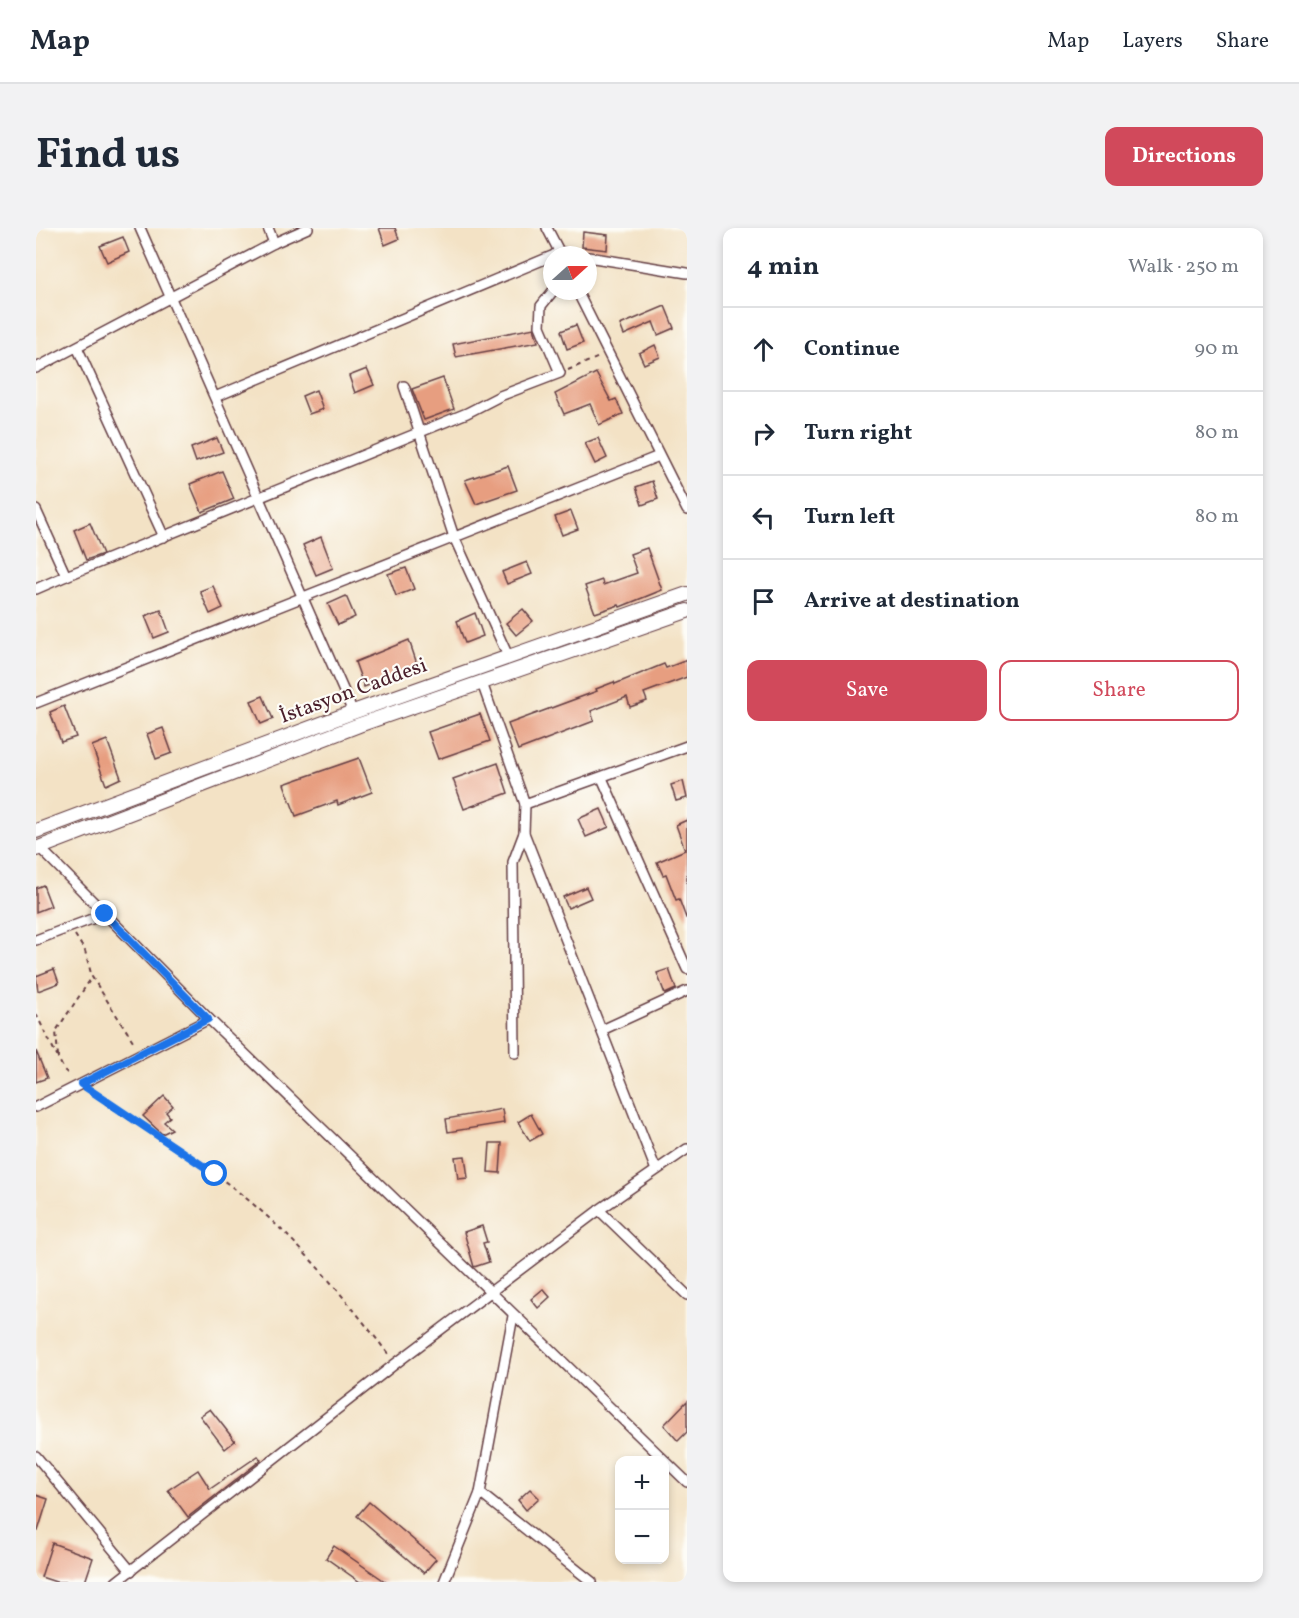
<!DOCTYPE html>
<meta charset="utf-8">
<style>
body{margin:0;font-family:Vollkorn,serif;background:#f2f2f3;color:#1f2937}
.controls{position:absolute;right:18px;bottom:18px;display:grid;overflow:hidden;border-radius:12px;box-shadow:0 3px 9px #0003}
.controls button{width:54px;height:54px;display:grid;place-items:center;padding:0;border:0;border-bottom:2px solid #e0e1e3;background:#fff;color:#1f2937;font:30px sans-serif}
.compass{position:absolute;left:507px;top:18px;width:54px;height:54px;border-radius:50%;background:#fff;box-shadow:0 3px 9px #0003;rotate:69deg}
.stop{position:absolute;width:18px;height:18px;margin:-14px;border:4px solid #1a73e8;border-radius:50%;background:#fff}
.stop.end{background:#1a73e8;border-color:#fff;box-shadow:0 2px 6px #0008}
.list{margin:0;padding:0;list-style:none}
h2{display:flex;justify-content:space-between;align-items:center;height:78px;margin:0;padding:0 24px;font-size:26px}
h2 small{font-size:20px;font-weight:400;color:#747a83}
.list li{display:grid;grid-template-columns:39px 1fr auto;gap:18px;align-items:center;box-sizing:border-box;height:84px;padding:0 24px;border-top:2px solid #e0e1e3}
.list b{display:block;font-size:22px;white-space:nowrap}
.list em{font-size:20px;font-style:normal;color:#747a83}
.actions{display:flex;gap:12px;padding:18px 24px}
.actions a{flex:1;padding:14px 0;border:2px solid #d1495b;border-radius:12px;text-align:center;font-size:21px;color:#d1495b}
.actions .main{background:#d1495b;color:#fff}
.icon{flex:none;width:33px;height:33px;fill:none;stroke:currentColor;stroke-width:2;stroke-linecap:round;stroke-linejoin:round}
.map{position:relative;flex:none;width:651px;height:1354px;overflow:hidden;border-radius:12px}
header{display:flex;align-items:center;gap:36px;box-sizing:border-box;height:84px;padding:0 30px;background:#fff;border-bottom:2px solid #e0e1e3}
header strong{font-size:28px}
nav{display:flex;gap:33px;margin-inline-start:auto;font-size:21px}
.intro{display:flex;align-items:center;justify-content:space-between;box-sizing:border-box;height:144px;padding:0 36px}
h1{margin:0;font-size:42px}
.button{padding:15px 27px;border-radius:12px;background:#d1495b;color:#fff;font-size:21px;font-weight:700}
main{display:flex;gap:36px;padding:0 36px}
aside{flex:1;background:#fff;border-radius:12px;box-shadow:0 3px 9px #0003}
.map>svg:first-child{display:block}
</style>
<header>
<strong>Map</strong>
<nav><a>Map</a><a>Layers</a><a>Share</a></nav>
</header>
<div class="intro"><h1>Find us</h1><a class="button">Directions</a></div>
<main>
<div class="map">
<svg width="651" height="1354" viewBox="0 0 651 1354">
<rect width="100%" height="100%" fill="#fdfcf7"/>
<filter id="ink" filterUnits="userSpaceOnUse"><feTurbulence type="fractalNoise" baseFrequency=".0167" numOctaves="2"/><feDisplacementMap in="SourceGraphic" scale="12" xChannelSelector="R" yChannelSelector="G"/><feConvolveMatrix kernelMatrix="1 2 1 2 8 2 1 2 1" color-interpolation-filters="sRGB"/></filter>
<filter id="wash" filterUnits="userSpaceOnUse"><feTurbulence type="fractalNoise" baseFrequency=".008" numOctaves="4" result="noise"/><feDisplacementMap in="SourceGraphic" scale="24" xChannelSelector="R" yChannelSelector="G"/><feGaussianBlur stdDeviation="1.35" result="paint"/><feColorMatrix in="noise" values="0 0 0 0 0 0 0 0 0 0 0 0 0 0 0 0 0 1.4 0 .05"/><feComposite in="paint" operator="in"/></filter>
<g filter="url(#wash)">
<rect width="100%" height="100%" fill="#f3e2c5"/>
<g id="blocks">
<!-- building -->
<g fill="#e79e80">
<path d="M343,0H359L363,11L349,17Z"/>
<path d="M547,4L572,7L571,22L546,19Z"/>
<path d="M87,9L93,24L71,34L64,18Z"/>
<path d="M629,78L638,100L622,107L617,94L588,107L584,97Z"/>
<path d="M540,97L547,115L531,121L525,103Z"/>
<path d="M498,100L502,114L420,129L417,116Z"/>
<path d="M619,117L624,129L608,136L603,125Z"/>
<path d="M331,141L338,157L319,165L313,148Z"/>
<path d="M560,145L575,173L580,171L587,186L563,197L554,176L528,186L519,166Z"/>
<path d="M407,150L418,181L388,192L376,161Z"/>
<path d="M280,162L287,181L273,186L266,168Z"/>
<path d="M181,210L187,224L160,234L155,220Z"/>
<path d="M562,210L571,230L559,236L549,215Z"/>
<path d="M472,238L481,262L440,276L429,252Z"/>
<path d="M186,243L198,271L166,284L154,256Z"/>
<path d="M616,253L622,271L606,277L600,259Z"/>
<path d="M535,283L542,301L526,307L519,289Z"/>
<path d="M54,295L67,326L50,332L38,302Z"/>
<path d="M285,309L297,340L280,347L267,317Z"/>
<path d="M611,320L626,362L584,379L583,377L559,385L549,358L566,352L567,357L601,345L594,326Z"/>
<path d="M491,334L496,346L471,356L466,344Z"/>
<path d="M370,340L378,361L360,368L352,346Z"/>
<path d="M177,358L187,380L174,386L164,363Z"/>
<path d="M310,368L319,389L302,397L292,376Z"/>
<path d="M487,381L497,393L480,407L470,395Z"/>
<path d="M125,382L133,404L118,410L109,388Z"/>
<path d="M439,385L447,408L429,415L421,393Z"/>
<path d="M373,412L383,442L365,448L364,445L328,459L319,434Z"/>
<path d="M651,432V449L608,465L611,473L594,479L591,469L555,483L558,493L482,522L472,496L561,463L560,461L578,454L579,456L628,436L630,440Z"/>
<path d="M227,468L237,491L225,496L215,473Z"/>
<path d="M28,478L40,509L25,514L14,484Z"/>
<path d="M444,486L454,513L402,531L392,504Z"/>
<path d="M127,500L136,525L120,531L111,506Z"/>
<path d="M71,512L85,550L70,557L56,518Z"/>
<path d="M323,530L336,564L302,577L301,573L260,588L248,556Z"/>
<path d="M462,535L472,565L428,581L417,551Z"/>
<path d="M647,553L651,570L640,573L635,557Z"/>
<path d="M565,581L573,599L550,609L542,591Z"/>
<path d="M651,592V689L650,690L643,671L640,672L630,646L627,647L621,634L649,622L640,597Z"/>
<path d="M7,657L15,678L0,684V660Z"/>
<path d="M550,659L555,670L532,680L527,669Z"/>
<path d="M18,741L23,755L2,763L0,748Z"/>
<path d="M633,741L640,761L629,766L621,745Z"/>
<path d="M0,823L11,850L0,854Z"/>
<path d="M128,868L137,878L130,884L134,889L128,894L136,901L126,906L107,888Z"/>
<path d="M466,881L468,895L412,904L410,891Z"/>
<path d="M495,886L506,906L494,913L482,894Z"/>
<path d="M454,915H466L464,945L452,944Z"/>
<path d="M429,928L432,950L422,951L419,929Z"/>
<path d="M446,998L451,1014L447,1015L453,1034L438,1039L428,1004Z"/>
<path d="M507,1061L514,1069L502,1080L495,1071Z"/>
<path d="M651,1173V1204L642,1213L628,1197Z"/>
<path d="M174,1181L199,1213L189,1221L164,1188Z"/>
<path d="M222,1228L225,1232L152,1289L132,1262L162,1242L174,1261Z"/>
<path d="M494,1261L503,1270L490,1282L482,1272Z"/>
<path d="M0,1267L12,1271L2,1303L0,1302Z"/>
<path d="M333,1274L400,1331L388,1345L321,1288Z"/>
<path d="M16,1315L57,1330L49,1354H20L5,1349Z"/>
<path d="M298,1318L350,1354H324L290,1330Z"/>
</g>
</g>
</g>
<g filter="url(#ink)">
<use href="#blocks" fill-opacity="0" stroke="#633c42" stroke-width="1.5"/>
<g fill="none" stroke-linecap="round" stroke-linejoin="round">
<!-- minor casing -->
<g stroke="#633c42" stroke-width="12">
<g id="minor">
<path d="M104,0L317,484"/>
<path d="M232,0L238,15"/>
<path d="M511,0L525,27"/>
<path d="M519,26L524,24L540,27"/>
<path d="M552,29L651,45"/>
<path d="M541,63L651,282"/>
<path d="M41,119L128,309"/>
<path d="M0,140L238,15L272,0"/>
<path d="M368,158L418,309L472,428"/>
<path d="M179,169L516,28"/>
<path d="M0,282L30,348L431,185L464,168L524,145L504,98L505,78L517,63"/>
<path d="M0,361L30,348"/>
<path d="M446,455L489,576L651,518"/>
<path d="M0,475L623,228"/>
<path d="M566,550L651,741"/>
<path d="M488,605L620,942"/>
<path d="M4,620L173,791L651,1254"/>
<path d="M0,712L69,686"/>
<path d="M566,802L651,763"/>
<path d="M479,825L477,634L488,605L489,576"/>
<path d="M0,879L173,791"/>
<path d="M563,982L651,1067"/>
<path d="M0,1228L95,1343"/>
<path d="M444,1265L556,1354"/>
<path d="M80,1354L359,1136L563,982L651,921"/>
<path d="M408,1354L444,1265L477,1088"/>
</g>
</g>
<!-- secondary casing -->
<g stroke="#633c42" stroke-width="16">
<g id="secondary">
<path d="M0,603L317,484L651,366"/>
<path d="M0,621L323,497L651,383"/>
</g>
</g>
<!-- path -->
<g stroke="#633c42" stroke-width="2" stroke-dasharray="4.5 4.5" stroke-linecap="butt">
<path d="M532,142L563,129"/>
<path d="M39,707L49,723L56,749L99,816"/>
<path d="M0,786L28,842L35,848"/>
<path d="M22,828L20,803L56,749"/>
<path d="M54,863C94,894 139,917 180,947C252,999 299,1057 353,1127"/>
</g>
<!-- minor -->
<use href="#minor" stroke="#fff" stroke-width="9"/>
<!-- secondary -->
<use href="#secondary" stroke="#fff" stroke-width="14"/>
</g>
</g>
<g fill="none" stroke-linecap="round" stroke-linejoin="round" filter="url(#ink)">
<!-- route -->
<path stroke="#1a73e8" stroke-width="8" d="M69,686L172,791L45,856L179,946"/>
</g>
<g text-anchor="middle" stroke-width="4.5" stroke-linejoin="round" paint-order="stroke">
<!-- street labels -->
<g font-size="21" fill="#4a1f2b" stroke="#fdfcf7">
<text transform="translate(317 462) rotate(-20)" y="7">İstasyon Caddesi</text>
</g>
</g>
</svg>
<div class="controls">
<button>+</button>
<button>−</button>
</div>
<svg class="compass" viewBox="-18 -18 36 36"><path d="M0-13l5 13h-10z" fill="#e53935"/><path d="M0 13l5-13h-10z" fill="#747a83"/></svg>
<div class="stop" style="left:179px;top:946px"></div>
<div class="stop end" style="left:69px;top:686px"></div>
</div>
<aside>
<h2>4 min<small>Walk · 250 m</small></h2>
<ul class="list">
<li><svg class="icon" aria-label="ahead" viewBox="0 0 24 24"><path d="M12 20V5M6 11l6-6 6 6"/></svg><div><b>Continue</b></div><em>90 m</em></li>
<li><svg class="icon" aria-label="right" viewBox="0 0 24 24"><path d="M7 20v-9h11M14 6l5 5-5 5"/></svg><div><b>Turn right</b></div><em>80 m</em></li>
<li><svg class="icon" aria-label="left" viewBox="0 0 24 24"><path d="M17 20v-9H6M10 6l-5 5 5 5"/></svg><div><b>Turn left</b></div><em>80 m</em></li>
<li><svg class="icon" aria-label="arrive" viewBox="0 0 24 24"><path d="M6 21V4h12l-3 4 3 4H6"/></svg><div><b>Arrive at destination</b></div></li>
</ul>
<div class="actions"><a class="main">Save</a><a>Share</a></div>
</aside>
</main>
